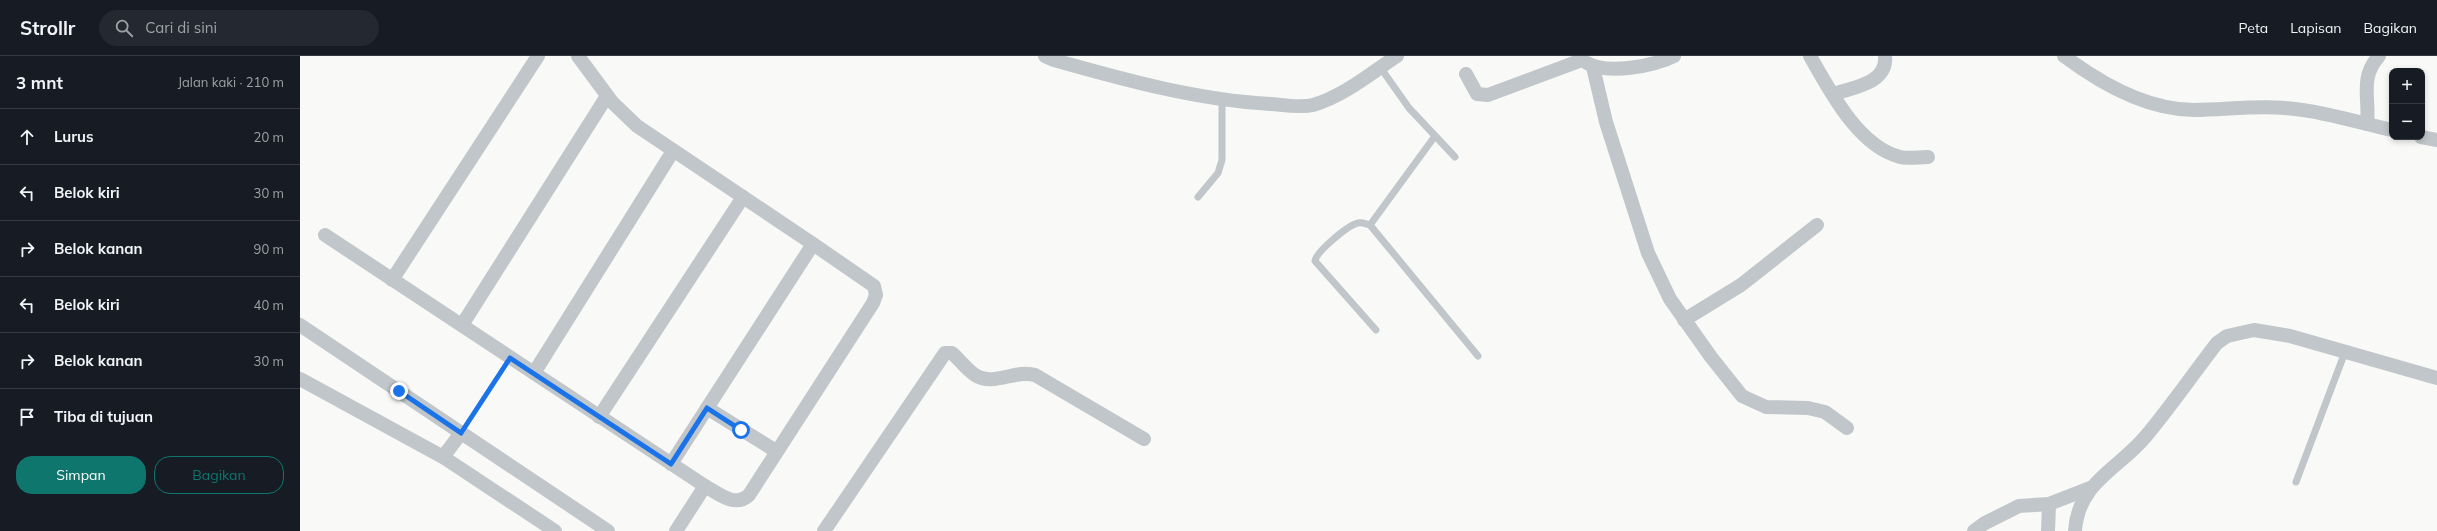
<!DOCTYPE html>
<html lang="id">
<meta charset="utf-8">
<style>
body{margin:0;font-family:Mulish,sans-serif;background:#242831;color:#f1f3f6}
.controls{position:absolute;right:12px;top:12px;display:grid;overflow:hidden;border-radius:8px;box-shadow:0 2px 6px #0003}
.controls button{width:36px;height:36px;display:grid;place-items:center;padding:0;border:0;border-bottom:1px solid #363941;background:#171b24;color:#f1f3f6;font:20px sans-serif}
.stop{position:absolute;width:12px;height:12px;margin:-9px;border:3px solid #1a73e8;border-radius:50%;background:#fff}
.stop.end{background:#1a73e8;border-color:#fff;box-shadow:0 1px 4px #0008}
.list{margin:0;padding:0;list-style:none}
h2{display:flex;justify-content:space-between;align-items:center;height:52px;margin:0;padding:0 16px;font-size:17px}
h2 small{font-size:13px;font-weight:400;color:#9ea1a6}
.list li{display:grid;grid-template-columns:26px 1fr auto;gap:12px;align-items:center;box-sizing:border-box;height:56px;padding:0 16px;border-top:1px solid #363941}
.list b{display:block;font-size:15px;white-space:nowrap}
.list em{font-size:13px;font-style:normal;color:#9ea1a6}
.actions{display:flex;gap:8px;padding:12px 16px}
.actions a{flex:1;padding:9px 0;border:1px solid #0f766e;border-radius:16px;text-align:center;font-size:14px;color:#0f766e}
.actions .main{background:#0f766e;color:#fff}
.icon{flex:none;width:22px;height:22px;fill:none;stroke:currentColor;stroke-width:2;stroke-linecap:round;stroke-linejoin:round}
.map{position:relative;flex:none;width:2137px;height:475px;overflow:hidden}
header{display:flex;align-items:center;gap:24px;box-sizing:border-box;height:56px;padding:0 20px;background:#171b24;border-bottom:1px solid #363941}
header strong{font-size:19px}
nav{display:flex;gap:22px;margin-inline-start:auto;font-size:14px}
.search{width:280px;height:36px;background:#242831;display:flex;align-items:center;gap:10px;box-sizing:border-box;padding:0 14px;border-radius:22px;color:#9ea1a6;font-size:15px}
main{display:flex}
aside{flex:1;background:#171b24}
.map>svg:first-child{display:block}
</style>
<header>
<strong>Strollr</strong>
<div class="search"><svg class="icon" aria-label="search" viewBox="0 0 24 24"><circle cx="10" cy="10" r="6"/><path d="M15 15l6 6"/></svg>Cari di sini</div>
<nav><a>Peta</a><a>Lapisan</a><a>Bagikan</a></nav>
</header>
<main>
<aside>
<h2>3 mnt<small>Jalan kaki · 210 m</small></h2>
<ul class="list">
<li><svg class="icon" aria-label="ahead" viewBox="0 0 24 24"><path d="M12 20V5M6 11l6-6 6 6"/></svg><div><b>Lurus</b></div><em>20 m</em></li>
<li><svg class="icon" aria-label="left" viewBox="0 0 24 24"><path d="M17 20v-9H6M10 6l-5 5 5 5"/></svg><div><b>Belok kiri</b></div><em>30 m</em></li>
<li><svg class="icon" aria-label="right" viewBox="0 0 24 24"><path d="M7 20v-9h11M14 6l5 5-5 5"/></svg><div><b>Belok kanan</b></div><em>90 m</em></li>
<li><svg class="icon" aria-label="left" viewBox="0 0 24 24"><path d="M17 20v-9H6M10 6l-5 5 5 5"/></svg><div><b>Belok kiri</b></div><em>40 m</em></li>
<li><svg class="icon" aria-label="right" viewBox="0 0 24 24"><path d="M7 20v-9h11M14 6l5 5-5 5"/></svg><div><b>Belok kanan</b></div><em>30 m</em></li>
<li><svg class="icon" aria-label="arrive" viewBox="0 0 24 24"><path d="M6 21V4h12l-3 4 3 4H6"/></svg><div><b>Tiba di tujuan</b></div></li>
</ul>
<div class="actions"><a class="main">Simpan</a><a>Bagikan</a></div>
</aside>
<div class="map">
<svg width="2137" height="475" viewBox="0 0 2137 475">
<rect width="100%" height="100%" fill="#f9f9f7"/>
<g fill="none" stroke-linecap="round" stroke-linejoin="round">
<!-- path -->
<path stroke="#babfc1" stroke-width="2.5" stroke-dasharray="2 2" stroke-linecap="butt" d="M168,365L203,312"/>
<!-- lane -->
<g stroke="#c0c6c9" stroke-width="7">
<path d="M1080,11L1109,52L1155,101"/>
<path d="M1135,80L1070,169L1178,300"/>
<path d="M898,141L918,117L922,104V44"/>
<path d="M1070,169C1066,168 1062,166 1058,167C1048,169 1016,196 1015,205L1076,274"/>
<path d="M1996,426L2045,296"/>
</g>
<!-- street -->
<g stroke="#c0c6c9" stroke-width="14">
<path d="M278,0L312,46L337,70L443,141L299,361"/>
<path d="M745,0L754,4C825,24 897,44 971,48C984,49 1000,52 1013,49C1044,40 1071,17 1097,0"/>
<path d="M1510,0C1530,35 1558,90 1600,101C1608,103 1619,101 1628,101"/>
<path d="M1764,0C1800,27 1847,54 1894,54C1924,54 1955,49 1985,52C2021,55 2057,66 2092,74"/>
<path d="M1287,7C1307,19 1354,10 1374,0"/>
<path d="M1293,11L1306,66L1348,197L1370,243L1411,301L1442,340L1466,351L1508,352L1525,356L1547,372"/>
<path d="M1166,18L1177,38L1188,39L1282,4"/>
<path d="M1534,38C1554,31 1588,27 1585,0"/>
<path d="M2067,68C2070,43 2059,22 2079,0"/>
<path d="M2121,81L2137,84"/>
<path d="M443,141L513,188"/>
<path d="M25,179L405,430C419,438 435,452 449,439L573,247L576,239L574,230L513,188L371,408"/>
<path d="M92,224L238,0"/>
<path d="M1384,264L1441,229L1517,169"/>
<path d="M0,269L308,475"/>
<path d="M162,269L307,40"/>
<path d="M234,317L373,95"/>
<path d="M0,323L143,401L255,475"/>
<path d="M407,352L476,395"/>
<path d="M143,401L161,377"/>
<path d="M376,475L405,430"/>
<path d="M524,475L645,297H652C660,304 666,313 675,319C694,331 715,313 735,319L844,383"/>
<path d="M1674,475L1685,467L1719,450L1749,448L1790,432"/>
<path d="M1748,475L1749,448"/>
<path d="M1775,475C1778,426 1819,413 1846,380C1871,350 1893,318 1917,287L1927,280L1954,274L1990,280L2137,322"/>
</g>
</g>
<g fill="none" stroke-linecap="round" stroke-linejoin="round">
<!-- route -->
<path stroke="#1a73e8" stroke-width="5" d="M99,335L161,377L210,302L371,408L407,352L441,374"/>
</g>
</svg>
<div class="controls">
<button>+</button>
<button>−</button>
</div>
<div class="stop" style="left:441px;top:374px"></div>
<div class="stop end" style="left:99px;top:335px"></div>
</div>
</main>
